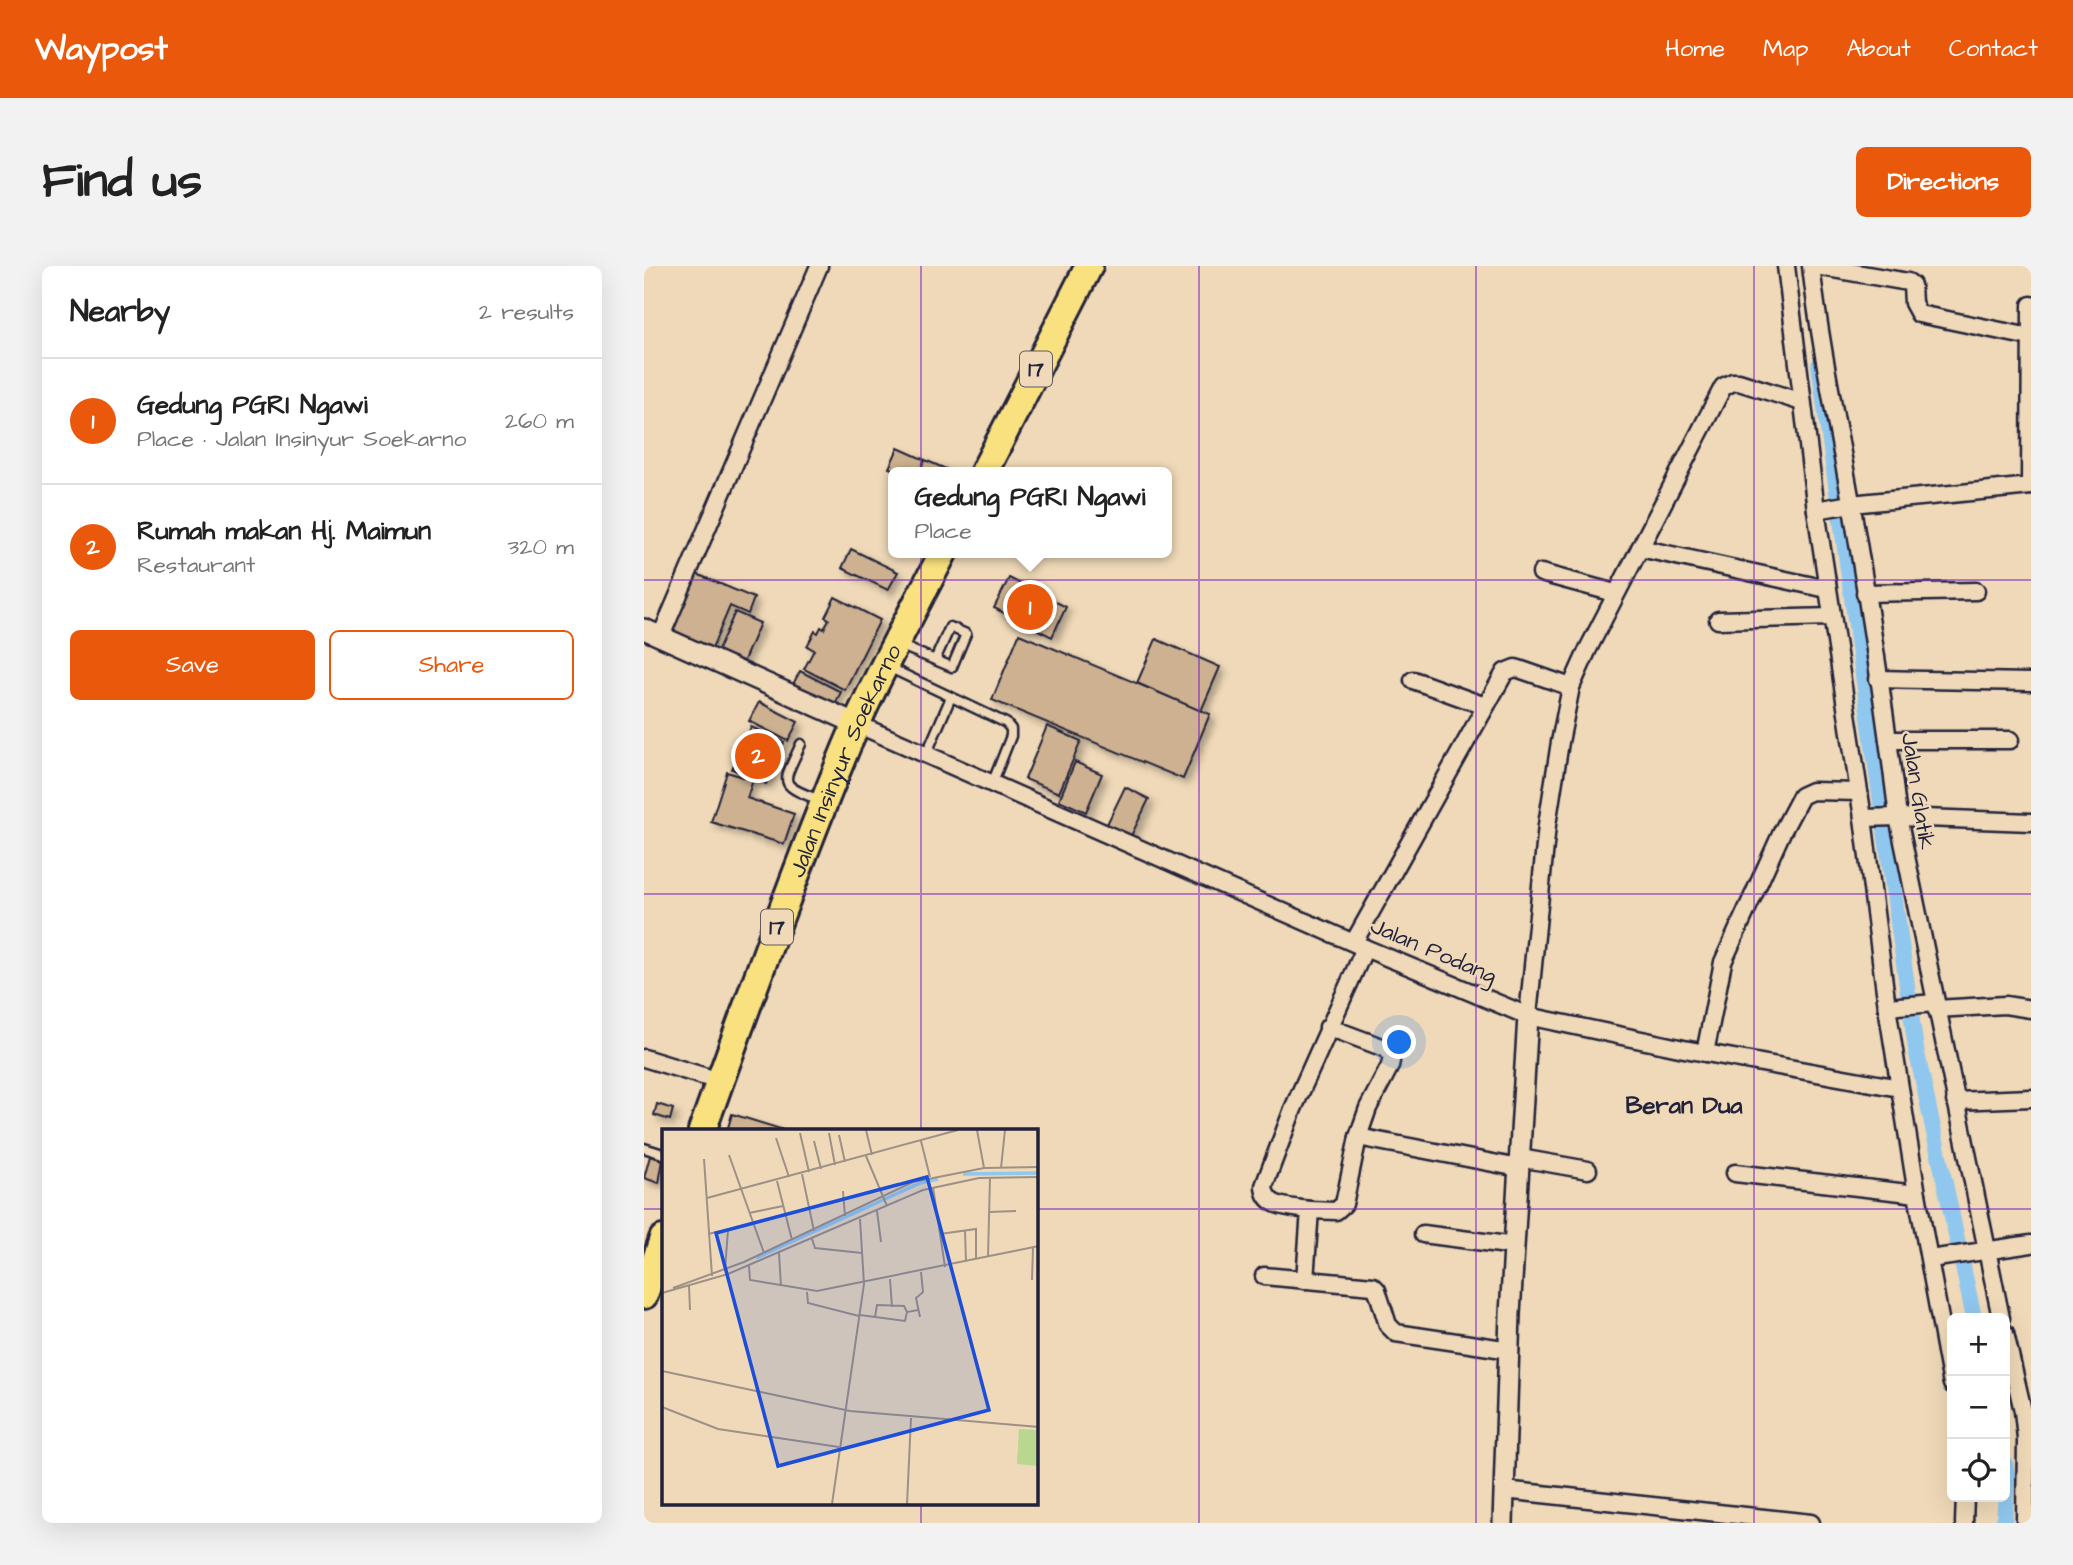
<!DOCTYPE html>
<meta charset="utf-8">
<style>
body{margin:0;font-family:"Architects Daughter",sans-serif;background:#f2f2f2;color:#222}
.controls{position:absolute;right:21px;bottom:21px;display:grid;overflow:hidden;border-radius:10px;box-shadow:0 7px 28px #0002}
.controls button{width:63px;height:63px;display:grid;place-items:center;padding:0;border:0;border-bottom:2px solid #e0e0e0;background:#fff;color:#222;font:35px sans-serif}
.you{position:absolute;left:756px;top:777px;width:24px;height:24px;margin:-18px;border:5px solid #fff;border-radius:50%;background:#1a73e8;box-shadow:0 0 0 10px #1a73e833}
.badge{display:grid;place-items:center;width:46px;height:46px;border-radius:50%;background:#ea580c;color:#fff;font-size:23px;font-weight:700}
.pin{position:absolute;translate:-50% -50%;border:4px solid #fff;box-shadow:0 2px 7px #0006}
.popup{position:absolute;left:244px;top:201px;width:284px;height:91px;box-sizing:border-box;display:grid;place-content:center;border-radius:10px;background:#fff;filter:drop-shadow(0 2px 5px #0005);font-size:23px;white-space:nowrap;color:#767676}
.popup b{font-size:26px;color:#222}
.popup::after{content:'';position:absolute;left:50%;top:100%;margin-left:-14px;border:14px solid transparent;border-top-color:#fff}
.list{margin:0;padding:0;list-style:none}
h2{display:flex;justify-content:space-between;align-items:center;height:91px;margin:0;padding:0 28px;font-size:30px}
h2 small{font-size:23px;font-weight:400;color:#767676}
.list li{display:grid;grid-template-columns:46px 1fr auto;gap:21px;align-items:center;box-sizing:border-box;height:126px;padding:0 28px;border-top:2px solid #e0e0e0}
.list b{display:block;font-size:26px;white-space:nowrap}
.list p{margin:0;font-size:23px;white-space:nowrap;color:#767676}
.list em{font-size:23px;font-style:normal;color:#767676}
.actions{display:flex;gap:14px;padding:21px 28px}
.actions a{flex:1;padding:16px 0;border:2px solid #ea580c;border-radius:10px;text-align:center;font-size:24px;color:#ea580c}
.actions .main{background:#ea580c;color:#fff}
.icon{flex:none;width:38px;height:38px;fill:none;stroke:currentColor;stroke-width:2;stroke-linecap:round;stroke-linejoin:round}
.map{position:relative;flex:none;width:1387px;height:1257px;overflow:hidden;border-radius:10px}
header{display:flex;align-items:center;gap:42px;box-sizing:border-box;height:98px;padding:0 35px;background:#ea580c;color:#fff}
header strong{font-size:33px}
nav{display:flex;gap:38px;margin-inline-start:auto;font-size:24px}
.intro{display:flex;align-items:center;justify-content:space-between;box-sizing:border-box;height:168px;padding:0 42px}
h1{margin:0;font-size:49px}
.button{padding:18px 32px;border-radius:10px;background:#ea580c;color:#fff;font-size:24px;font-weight:700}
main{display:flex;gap:42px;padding:0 42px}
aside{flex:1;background:#fff;border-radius:10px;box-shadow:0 7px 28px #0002}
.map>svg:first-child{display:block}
</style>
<header>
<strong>Waypost</strong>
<nav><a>Home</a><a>Map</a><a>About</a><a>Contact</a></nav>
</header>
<div class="intro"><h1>Find us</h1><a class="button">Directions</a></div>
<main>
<aside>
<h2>Nearby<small>2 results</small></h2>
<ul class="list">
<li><span class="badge">1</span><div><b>Gedung PGRI Ngawi</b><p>Place · Jalan Insinyur Soekarno</p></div><em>260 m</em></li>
<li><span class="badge">2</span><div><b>Rumah makan Hj. Maimun</b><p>Restaurant</p></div><em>320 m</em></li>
</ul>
<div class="actions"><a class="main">Save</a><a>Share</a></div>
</aside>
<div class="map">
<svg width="1387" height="1257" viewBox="0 0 1387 1257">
<defs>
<filter id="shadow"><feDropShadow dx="5" dy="5" stdDeviation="3.5" flood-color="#0004"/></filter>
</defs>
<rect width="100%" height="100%" fill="#efd9b8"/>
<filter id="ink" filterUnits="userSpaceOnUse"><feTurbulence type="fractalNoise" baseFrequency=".0143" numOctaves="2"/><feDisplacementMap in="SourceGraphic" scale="14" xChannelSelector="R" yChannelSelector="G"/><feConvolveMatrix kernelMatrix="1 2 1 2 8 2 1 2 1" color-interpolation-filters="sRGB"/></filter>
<g filter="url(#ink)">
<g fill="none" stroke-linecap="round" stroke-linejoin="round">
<!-- canal -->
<g stroke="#90c7ef" stroke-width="16">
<path d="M1175,99L1272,783L1330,1052"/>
<path d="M1360,1257L1363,1208L1361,1198"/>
</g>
</g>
<!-- building -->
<g fill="#cdb190" stroke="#22223b" stroke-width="2" filter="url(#shadow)">
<path d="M254,182L281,194L275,206H256L245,202Z"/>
<path d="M281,194L309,206H275Z"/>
<path d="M207,283L254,306L244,324L198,302Z"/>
<path d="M48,306L110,332L104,348L86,340L67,385L23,367Z"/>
<path d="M365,312L422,341L408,371L350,342Z"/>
<path d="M191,331L236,354L201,424L160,403L170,384L163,380L171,365L174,367L177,361L180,363L185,353L181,351Z"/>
<path d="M91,346L116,357L98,399L72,388Z"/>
<path d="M375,368L566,448L539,513L348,434Z"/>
<path d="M512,373L576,401L557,445L493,417Z"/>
<path d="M156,405L197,426L189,442L148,420Z"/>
<path d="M115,436L154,456L144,475L105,455Z"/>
<path d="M403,460L437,475L415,527L381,513Z"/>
<path d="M107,461L140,476L122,518L88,503Z"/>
<path d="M431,496L458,508L442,546L415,534Z"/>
<path d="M83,506L109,514L103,532L150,548L140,578L67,556Z"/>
<path d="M481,521L505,533L487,570L463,558Z"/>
<path d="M13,838L29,843L26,854L10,849Z"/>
<path d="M88,848L137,863L136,865H83Z"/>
<path d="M6,890L19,894L15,917L0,912Z"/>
</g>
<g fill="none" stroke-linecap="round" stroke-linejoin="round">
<!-- service casing -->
<g stroke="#22223b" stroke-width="13">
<g id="service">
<path d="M255,379L308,401L322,368L306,361L291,394"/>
<path d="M244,401L362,457L367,463V470L348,518"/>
<path d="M157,478C139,518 132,518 176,534"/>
<path d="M282,489L307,431"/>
<path d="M0,882L19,888"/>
</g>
</g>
<!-- minor casing -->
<g stroke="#22223b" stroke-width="21">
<g id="minor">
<path d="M1142,0L1172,244L1219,552L1243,741L1273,928L1308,1118"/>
<path d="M1167,0C1176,79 1193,157 1207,236C1225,340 1241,445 1254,551L1357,1052"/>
<path d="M1172,0L1264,16L1268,19L1269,37L1275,48L1386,71"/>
<path d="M1386,220L1387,39"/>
<path d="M1172,244L1207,238L1387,220"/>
<path d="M996,282L1183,323"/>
<path d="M897,307L971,327"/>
<path d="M1221,327L1332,325"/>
<path d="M1074,354L1188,351"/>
<path d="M17,370L175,0"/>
<path d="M1234,413L1387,416"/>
<path d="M769,414L841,440"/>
<path d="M213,458L721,682L884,750L1040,783L1255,822"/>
<path d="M1244,474H1366"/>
<path d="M1219,552L1254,551L1387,556"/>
<path d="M710,676L861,406L871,402L875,403L927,421"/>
<path d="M1243,741L1291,737"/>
<path d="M1292,743L1361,739L1387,743"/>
<path d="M884,750L903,559L916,476L927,421L944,383L1079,121L1089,116H1095L1158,136"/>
<path d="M1061,787L1079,696L1138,566L1157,530L1168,525L1215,526"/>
<path d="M0,792L75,815"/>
<path d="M1311,835L1387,832"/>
<path d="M714,871L875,902"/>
<path d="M876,892L944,904"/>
<path d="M1091,907L1273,928"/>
<path d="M666,944L692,945L700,938L714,871L724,842L746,800L748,790L743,783L684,761"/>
<path d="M779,968L871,980"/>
<path d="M1286,993L1387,978"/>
<path d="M620,1010L729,1020L733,1024L744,1059L752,1067L866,1084"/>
<path d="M661,1014L666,944C648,941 621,943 620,920L649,843L721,682"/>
<path d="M1361,1067L1379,1145L1382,1172L1381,1257"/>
<path d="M860,1224L1167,1257"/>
<path d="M1320,1257L1321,1231"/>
</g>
</g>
<!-- tertiary casing -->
<g stroke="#22223b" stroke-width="24">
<g id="tertiary">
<path d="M0,363L213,458"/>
<path d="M859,1257L866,1048L884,750"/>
</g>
</g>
<!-- trunk casing -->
<g stroke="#22223b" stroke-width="32">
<g id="trunk">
<path d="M340,206L445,0"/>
<path id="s1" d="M58,865C104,737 150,608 202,482C230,415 266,351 299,287"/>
<path d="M0,1029L19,973"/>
</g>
</g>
<!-- service -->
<use href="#service" stroke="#efd9b8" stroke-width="8"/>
<!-- minor -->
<use href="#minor" stroke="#efd9b8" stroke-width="16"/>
<!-- tertiary -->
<use href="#tertiary" stroke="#efd9b8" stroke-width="19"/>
<!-- trunk -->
<use href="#trunk" stroke="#fae180" stroke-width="26"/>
</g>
</g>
<!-- grid -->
<path fill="none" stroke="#7b2cbf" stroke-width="2" stroke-opacity="0.55" d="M277,0V865M555,0V1257M832,0V1257M1110,0V1257M0,314H1387M0,628H1387M0,943H19M392,943H1387M277,1238V1257"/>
<g text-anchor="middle" stroke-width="5" stroke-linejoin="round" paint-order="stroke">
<!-- shield labels -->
<g fill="#efd9b8" stroke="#605960" stroke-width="2">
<rect x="376" y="85.5" width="32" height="35" rx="5"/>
<rect x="117" y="643.5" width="32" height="35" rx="5"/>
</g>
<g font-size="21" font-weight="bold" fill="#22223b">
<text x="392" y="110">17</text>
<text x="133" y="668">17</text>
</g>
<!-- street labels -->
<g font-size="23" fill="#22223b" stroke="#efd9b8">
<text dy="8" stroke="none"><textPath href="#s1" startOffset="397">Jalan Insinyur Soekarno</textPath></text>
<text transform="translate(1275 525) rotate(81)" y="8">Jalan Glatik</text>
<text transform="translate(790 684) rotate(23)" y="8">Jalan Podang</text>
</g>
<!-- neighbourhood labels -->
<g font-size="24" font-weight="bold" fill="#22223b" stroke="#efd9b8">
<text x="1040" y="847">Beran Dua</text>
</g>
</g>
<!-- overview -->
<g transform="translate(18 863)">
<rect width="376" height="376" fill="#efd9b8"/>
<path d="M357,300L376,301V337L355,335Z" fill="#bad78f"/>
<path fill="none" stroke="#90c7ef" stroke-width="3.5" d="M301,45L377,44M94,129L258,54L276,50"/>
<path fill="none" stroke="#9d9086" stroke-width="2" d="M204,1L210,26M315,1L322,39M138,4L147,43M167,4L173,36M177,6L183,33M114,9L127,48M152,12L159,40M259,12L268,48M67,26L102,124M204,27L225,77M42,30L50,147M339,39L343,1M140,45L152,102M115,52L130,111M271,58L283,138M181,62L183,87M45,69L296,1M215,82L219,113M327,83L354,82M87,84L121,77M303,102L304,133M46,105L91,95M278,105L314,100V130M150,110L153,119L200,124M117,124L119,157M326,128L328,48M87,137L88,151L155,162L377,117M63,141L66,101M228,150L230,178M370,151L371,118M27,157L28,181M11,159L82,133L251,53L322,39L377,38M145,163L146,174L197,187M0,164L66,145L261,61L317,49L377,48M198,186L243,192L245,183L256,181M213,188L215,176L242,177L245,183M258,188L254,169L261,163L259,143M0,242L188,282L377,298M0,278L56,300L177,318M170,375L202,155L198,90M245,375L249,289"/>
<path fill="#1d4ed8" fill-opacity="0.15" stroke="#1d4ed8" stroke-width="3.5" d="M265,48L327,281L116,337L54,104Z"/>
<rect width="376" height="376" fill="none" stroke="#22223b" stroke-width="3.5"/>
</g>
</svg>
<div class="controls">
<button>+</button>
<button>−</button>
<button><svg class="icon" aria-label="locate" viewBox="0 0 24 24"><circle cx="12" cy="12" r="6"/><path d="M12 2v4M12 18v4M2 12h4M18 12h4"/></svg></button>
</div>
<div class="you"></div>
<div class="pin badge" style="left:386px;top:341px">1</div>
<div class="popup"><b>Gedung PGRI Ngawi</b>Place</div>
<div class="pin badge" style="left:114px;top:490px">2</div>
</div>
</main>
